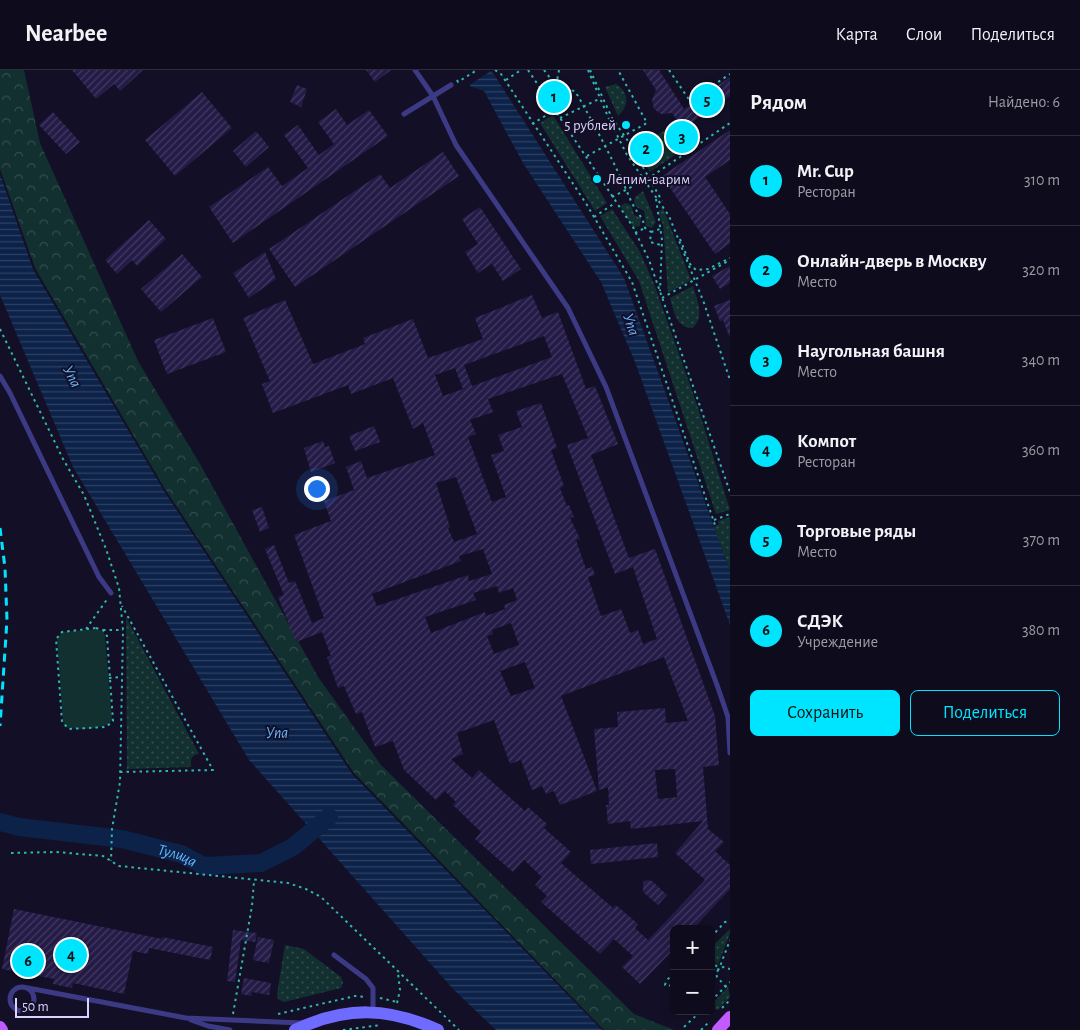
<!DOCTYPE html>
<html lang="ru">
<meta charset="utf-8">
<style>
body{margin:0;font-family:"Alegreya Sans",sans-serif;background:#171425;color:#f1f3f6}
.controls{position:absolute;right:15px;bottom:15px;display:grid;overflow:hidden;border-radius:8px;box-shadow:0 2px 12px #0003}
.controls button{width:45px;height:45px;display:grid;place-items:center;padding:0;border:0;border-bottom:1px solid #2e2b3b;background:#0e0b1c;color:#f1f3f6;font:25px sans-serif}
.scale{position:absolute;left:15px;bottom:12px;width:74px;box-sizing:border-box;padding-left:5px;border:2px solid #d9d4ff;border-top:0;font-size:14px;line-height:18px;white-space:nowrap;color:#d9d4ff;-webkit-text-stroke:4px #130f26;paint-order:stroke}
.you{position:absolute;left:316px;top:418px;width:18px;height:18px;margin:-12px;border:4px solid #fff;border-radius:50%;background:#1a73e8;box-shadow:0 0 0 8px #1a73e833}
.badge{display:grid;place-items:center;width:32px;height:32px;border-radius:50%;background:#00e5ff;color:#111;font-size:16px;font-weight:700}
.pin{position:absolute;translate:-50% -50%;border:2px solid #fff;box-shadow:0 1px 5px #0006}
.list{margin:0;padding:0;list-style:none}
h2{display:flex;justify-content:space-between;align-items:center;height:65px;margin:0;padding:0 20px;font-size:21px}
h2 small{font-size:16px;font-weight:400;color:#9b9ba3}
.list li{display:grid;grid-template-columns:32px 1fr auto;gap:15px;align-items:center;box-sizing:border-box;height:90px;padding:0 20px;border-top:1px solid #2e2b3b}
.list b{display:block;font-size:19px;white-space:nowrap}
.list p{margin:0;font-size:16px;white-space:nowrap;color:#9b9ba3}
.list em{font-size:16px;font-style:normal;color:#9b9ba3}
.actions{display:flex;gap:10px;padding:15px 20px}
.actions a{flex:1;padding:11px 0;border:1px solid #00e5ff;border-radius:8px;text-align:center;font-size:18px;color:#00e5ff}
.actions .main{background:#00e5ff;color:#111}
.map{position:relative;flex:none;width:730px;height:960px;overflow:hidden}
header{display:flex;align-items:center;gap:30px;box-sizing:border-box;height:70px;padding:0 25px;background:#0e0b1c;border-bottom:1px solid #2e2b3b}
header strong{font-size:24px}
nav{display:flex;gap:28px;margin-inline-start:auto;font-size:18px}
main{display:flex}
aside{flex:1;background:#0e0b1c}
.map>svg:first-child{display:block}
</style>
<header>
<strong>Nearbee</strong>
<nav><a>Карта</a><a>Слои</a><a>Поделиться</a></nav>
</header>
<main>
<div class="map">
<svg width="730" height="960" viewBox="0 0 730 960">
<defs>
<pattern id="grass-dots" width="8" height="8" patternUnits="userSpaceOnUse" patternTransform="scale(1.25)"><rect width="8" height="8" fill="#12302f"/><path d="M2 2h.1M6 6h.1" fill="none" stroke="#344d4e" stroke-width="1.8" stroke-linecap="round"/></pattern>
<pattern id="forest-crowns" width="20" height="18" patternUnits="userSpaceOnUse" patternTransform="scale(1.25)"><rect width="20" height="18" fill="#12302f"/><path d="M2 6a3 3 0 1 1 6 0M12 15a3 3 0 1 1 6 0" fill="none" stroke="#344d4e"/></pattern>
<pattern id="water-rules" width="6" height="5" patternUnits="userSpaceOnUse" patternTransform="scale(1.25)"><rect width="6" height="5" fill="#0c2248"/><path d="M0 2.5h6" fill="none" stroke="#2f4163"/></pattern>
<pattern id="building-hatch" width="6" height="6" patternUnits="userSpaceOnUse" patternTransform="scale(1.25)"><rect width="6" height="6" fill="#241b47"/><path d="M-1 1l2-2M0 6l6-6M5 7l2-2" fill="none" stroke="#433b63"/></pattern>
</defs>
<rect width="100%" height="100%" fill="#130f26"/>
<!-- grass -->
<g fill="url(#grass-dots)">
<path d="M616,14C630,23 629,36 618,46L605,17Z"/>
<path d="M553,45L607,133L595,141L540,53Z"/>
<path d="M676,51L679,57L672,63L673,73L679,78L687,77L650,102L632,72C650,69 662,65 676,51Z"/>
<path d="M643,121L656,152L652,158L646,156L644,141C637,137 632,136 635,127Z"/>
<path d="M625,133L631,135L634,145L641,148L640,156L633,157L620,136Z"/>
<path d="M663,138L691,210L668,223L663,155L658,142Z"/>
<path d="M612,139L640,182L654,214L697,335L730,440L716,444L639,211L600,146Z"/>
<path d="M693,216C697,230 705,246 693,258C676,258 674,242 670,228Z"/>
<path d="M730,447V501L714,457L719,454L718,451Z"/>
<path d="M126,547L199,684L194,685L191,689V697L127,699Z"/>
<path d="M730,859V863L718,895L711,886V877Z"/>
<path d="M285,875L304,879L341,907L343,913L341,918L284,932L278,929L277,924Z"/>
<path d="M728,917L730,927L718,940L711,938V935Z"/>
</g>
<!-- forest -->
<path fill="url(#forest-crowns)" d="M0,0H24L40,73L138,291L200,394L318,607L381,695L634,944L674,960H604L354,703L165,419L35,198L0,99Z"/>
<!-- pitch -->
<path fill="#12302f" d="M96,559L103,561L105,566L112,650C106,660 76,661 66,657L63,652L57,569L62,562Z"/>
<!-- water -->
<g fill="url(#water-rules)">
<path d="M465,0H490L495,6L624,208L730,501V555L635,292L601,212L523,93L484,21L470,16Z"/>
<path d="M0,104L33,199L164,421L352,704L602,960H496L454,920L249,690L73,397L0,225Z"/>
</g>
<!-- pier -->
<path fill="#130f26" d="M468,0H492L468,16L463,3Z"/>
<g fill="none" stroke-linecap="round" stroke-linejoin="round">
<!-- river -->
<path stroke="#0c2248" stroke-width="18" id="s1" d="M0,752L19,757L122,769L181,784L204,796L261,793L293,777L329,747"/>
</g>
<!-- building -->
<g fill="url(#building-hatch)" fill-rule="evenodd">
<path d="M72,0H143L120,21L114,14L96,29Z"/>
<path d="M366,0H391L375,12Z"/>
<path d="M643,0H659L684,39L730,7V26L688,55L694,69L691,78L677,76L673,72L672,63L680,55L672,43L661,44L654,39L652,30L656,20Z"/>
<path d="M297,15L307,19L301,37L290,32Z"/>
<path d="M202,22L232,58L175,106L145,70Z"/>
<path d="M336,39L347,55L369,40L388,66L233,173L209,137L268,97L282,116L308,98L284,65L298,55L319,85L334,74L318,52Z"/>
<path d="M53,42L80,72L66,84L39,55Z"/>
<path d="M730,60V90L705,107L730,144V173L715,184L662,106Z"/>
<path d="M256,61L269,77L246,97L233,81Z"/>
<path d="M443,82L459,106L295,217L269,179L380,104L390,118Z"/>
<path d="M480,137L521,199L503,211L492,194L478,203L465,182L478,174L462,149Z"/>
<path d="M149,150L166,169L137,196L132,190L117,204L105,190Z"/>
<path d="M265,182L276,209L249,228L233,203Z"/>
<path d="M182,184L202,207L161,242L141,219Z"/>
<path d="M730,196V213L720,219L712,206Z"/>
<path d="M532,225L542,248L558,242L586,319L595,316L618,374L591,385L629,488L655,479L715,646L719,695L703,697L708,759L724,772L715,781L730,795V819L693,859H674V879L640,914L622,897L633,886L614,869L600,884L541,832L547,826L535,815L542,807L524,790L513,802L475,769L481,762L453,735L456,732L445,721L436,730L404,700L393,671L375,677L362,642L356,644L344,616L338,618L327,587L331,586L322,562L296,572L278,527L284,525L265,479L274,475L289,513L295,511L312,553L324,548L294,465L331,451L324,431L354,420L346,397L361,391L367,408L435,385L423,353L413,359L393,308L351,324L348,315L273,343L262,314L270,311L243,248L285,230L313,294L365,274L363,268L413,249L428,288L483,269L475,248ZM544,266L552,287L472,316L464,295ZM455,298L463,319L443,326L435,305ZM562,304L588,368L567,375L615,504L633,497L657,569L643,574L638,560L630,563L621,539L601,546L588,507L595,505L592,497L586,499L576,470L580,469L570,448L574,447L569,435L567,436L560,418L564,416L551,380L557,378L541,333L516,341L522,357L498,365L504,381L491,385L506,427L492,432L468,367L476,364L470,350L493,342L488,329ZM456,407L477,464L454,472L448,458L450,457L436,413ZM483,479L492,504L469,511L468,505L377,536L372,524L461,491L459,486ZM497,516L499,523L513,518L517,530L504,535L505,539L486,546L485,542L431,563L425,547L476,530L473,523ZM511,553L519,575L494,584L487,566L493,564L492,560ZM664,587L688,651L666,653L665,638L617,642L618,657L594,659L599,720L608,717L609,735H606L608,754L630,751L631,759L703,751L675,783L705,810L648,870L635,858L638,854L616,835L613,838L561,793L571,782L544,758L547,754L528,737L525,741L479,700L472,708L451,689L463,684L457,663L494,650L510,694L521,690L532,720L542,716L546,724L554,721L560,735L597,721L561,626ZM525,592L535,618L511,626L500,601ZM675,699L677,727L658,729L655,700Z"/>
<path d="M730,230V266H729L723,250L720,251L714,236Z"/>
<path d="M213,248L226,282L167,304L154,270Z"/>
<path d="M374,356L380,372L355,381L349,366Z"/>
<path d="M323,371L325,377L329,376L335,393L311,402L304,378Z"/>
<path d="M262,437L269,458L260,462L252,440Z"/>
<path d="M657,773L658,787L591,794L590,780Z"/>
<path d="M647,810L652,811L667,825L658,835L643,822V812Z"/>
<path d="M14,839L162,869V867L213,877L210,890L149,878L148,884L133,881L124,924L73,913L72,918L53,914L54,909L2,899Z"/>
<path d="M233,860L257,863L255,872L241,870L235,912L227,911Z"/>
<path d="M258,867L274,870L269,893L253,890Z"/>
<path d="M244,908L271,913L269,925L252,922L251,926L241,924Z"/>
</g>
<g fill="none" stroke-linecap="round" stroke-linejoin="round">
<!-- path -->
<g stroke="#2fb8b0" stroke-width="2" stroke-dasharray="2.5 4" stroke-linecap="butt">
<path d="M495,0L501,4L587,135L632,212L715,455"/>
<path d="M528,0L633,157L649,190L730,422"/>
<path d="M544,0L556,16"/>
<path d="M559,0L556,16L574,21L578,26C597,60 616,95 631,131C636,142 643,147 645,158L651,162L650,172L661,175"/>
<path d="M588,0L609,49L627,85L669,146L704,233L730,310"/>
<path d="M590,0L612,48L630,74L662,131"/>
<path d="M669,0L690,31L730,4"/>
<path d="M457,10L458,12L477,0"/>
<path d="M506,10L521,0"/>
<path d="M560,48L601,28"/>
<path d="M532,54L555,40"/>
<path d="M587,86L647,53L618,0"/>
<path d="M612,127L649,108L730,53"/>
<path d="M656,129L662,170L660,221"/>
<path d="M594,147L615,133"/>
<path d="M651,162L660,159"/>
<path d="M635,163L645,158"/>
<path d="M680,169L690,194L696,200L708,199L730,188"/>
<path d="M662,228L730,190"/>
<path d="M0,259L63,389L84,425L106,479L119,518L123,560L120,712L112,759L111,791"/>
<path d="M714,450L730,444"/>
<path d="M96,558L103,560L107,566L113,651L106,657L69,659L62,652L56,569L62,562Z"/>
<path d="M86,559L108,528"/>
<path d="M103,560H123"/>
<path d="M109,608L122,607"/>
<path d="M120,702L213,700L122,536"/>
<path d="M11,783L56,782L103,786L119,796L288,813L306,819L321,827L459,960"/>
<path d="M711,867L725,852L730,851"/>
<path d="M711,890L719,899"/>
<path d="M711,902L719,899L730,870"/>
<path d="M674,903L666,911L665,915L674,916"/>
<path d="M726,917L717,907L716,902L723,897L730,899"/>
<path d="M380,928L397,932"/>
<path d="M711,931L730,912"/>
<path d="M397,933L400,920L398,903"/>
<path d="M722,938L730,930"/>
<path d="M233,944L252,836L254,811"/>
<path d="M278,944L355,926L366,927"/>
<path d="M684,957L701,941"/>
<path d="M343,960L381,955"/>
<path d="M701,960L710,951"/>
</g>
<!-- service -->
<g stroke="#3d3a85" stroke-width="5">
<path d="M415,0L433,26L456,75L568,238L606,317L717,615L728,647L730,683"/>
<path d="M404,44L451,15"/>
<path d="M0,306L10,323L99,507L111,523"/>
<path d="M334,885L366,909L373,918V941"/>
<circle cx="22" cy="929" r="12"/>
<path d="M28,918L186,948L302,953"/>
<path d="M191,950L208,956L230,960"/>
</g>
<!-- secondary -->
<path stroke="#6f6bff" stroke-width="12" d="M295,960C346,936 388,937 438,960"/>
<!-- primary -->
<g stroke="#c25bff" stroke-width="12">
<path d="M0,957L2,960"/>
<path d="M718,960L730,947"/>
</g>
<!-- rail -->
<path stroke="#00e5ff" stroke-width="3" stroke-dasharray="8 6" stroke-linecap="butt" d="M0,458L5,498L7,550L0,656"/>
</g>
<!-- markers -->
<g fill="#00e5ff" stroke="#130f26" stroke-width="2">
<circle cx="626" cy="55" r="5"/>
<circle cx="597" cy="109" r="5"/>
</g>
<g text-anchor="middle" stroke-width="4" stroke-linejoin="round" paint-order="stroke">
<!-- poi labels -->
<g font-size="15" fill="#d9d4ff" stroke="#130f26" text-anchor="end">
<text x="616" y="60">5 рублей</text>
<text x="607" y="114" text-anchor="start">Лепим-варим</text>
</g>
<!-- water labels -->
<g font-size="16" font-style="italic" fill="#62b6ff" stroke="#130f26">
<text transform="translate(632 254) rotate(71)" y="6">Упа</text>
<text transform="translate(73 306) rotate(63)" y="6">Упа</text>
<text x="277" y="668">Упа</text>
<text dy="6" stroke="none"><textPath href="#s1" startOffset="181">Тулица</textPath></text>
</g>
</g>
</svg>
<div class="controls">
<button>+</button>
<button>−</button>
</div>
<div class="scale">50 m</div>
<div class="you"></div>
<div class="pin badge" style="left:554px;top:27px">1</div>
<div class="pin badge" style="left:646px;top:79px">2</div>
<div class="pin badge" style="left:682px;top:67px">3</div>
<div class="pin badge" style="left:71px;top:885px">4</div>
<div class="pin badge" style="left:707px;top:30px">5</div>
<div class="pin badge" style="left:28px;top:891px">6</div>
</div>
<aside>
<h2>Рядом<small>Найдено: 6</small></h2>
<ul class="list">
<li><span class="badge">1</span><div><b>Mr. Cup</b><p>Ресторан</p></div><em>310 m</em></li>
<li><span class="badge">2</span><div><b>Онлайн-дверь в Москву</b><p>Место</p></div><em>320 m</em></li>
<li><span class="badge">3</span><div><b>Наугольная башня</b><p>Место</p></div><em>340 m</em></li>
<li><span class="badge">4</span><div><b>Компот</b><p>Ресторан</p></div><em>360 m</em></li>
<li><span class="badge">5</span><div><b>Торговые ряды</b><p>Место</p></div><em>370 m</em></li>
<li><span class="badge">6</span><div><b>СДЭК</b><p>Учреждение</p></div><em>380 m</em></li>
</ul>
<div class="actions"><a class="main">Сохранить</a><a>Поделиться</a></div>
</aside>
</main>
